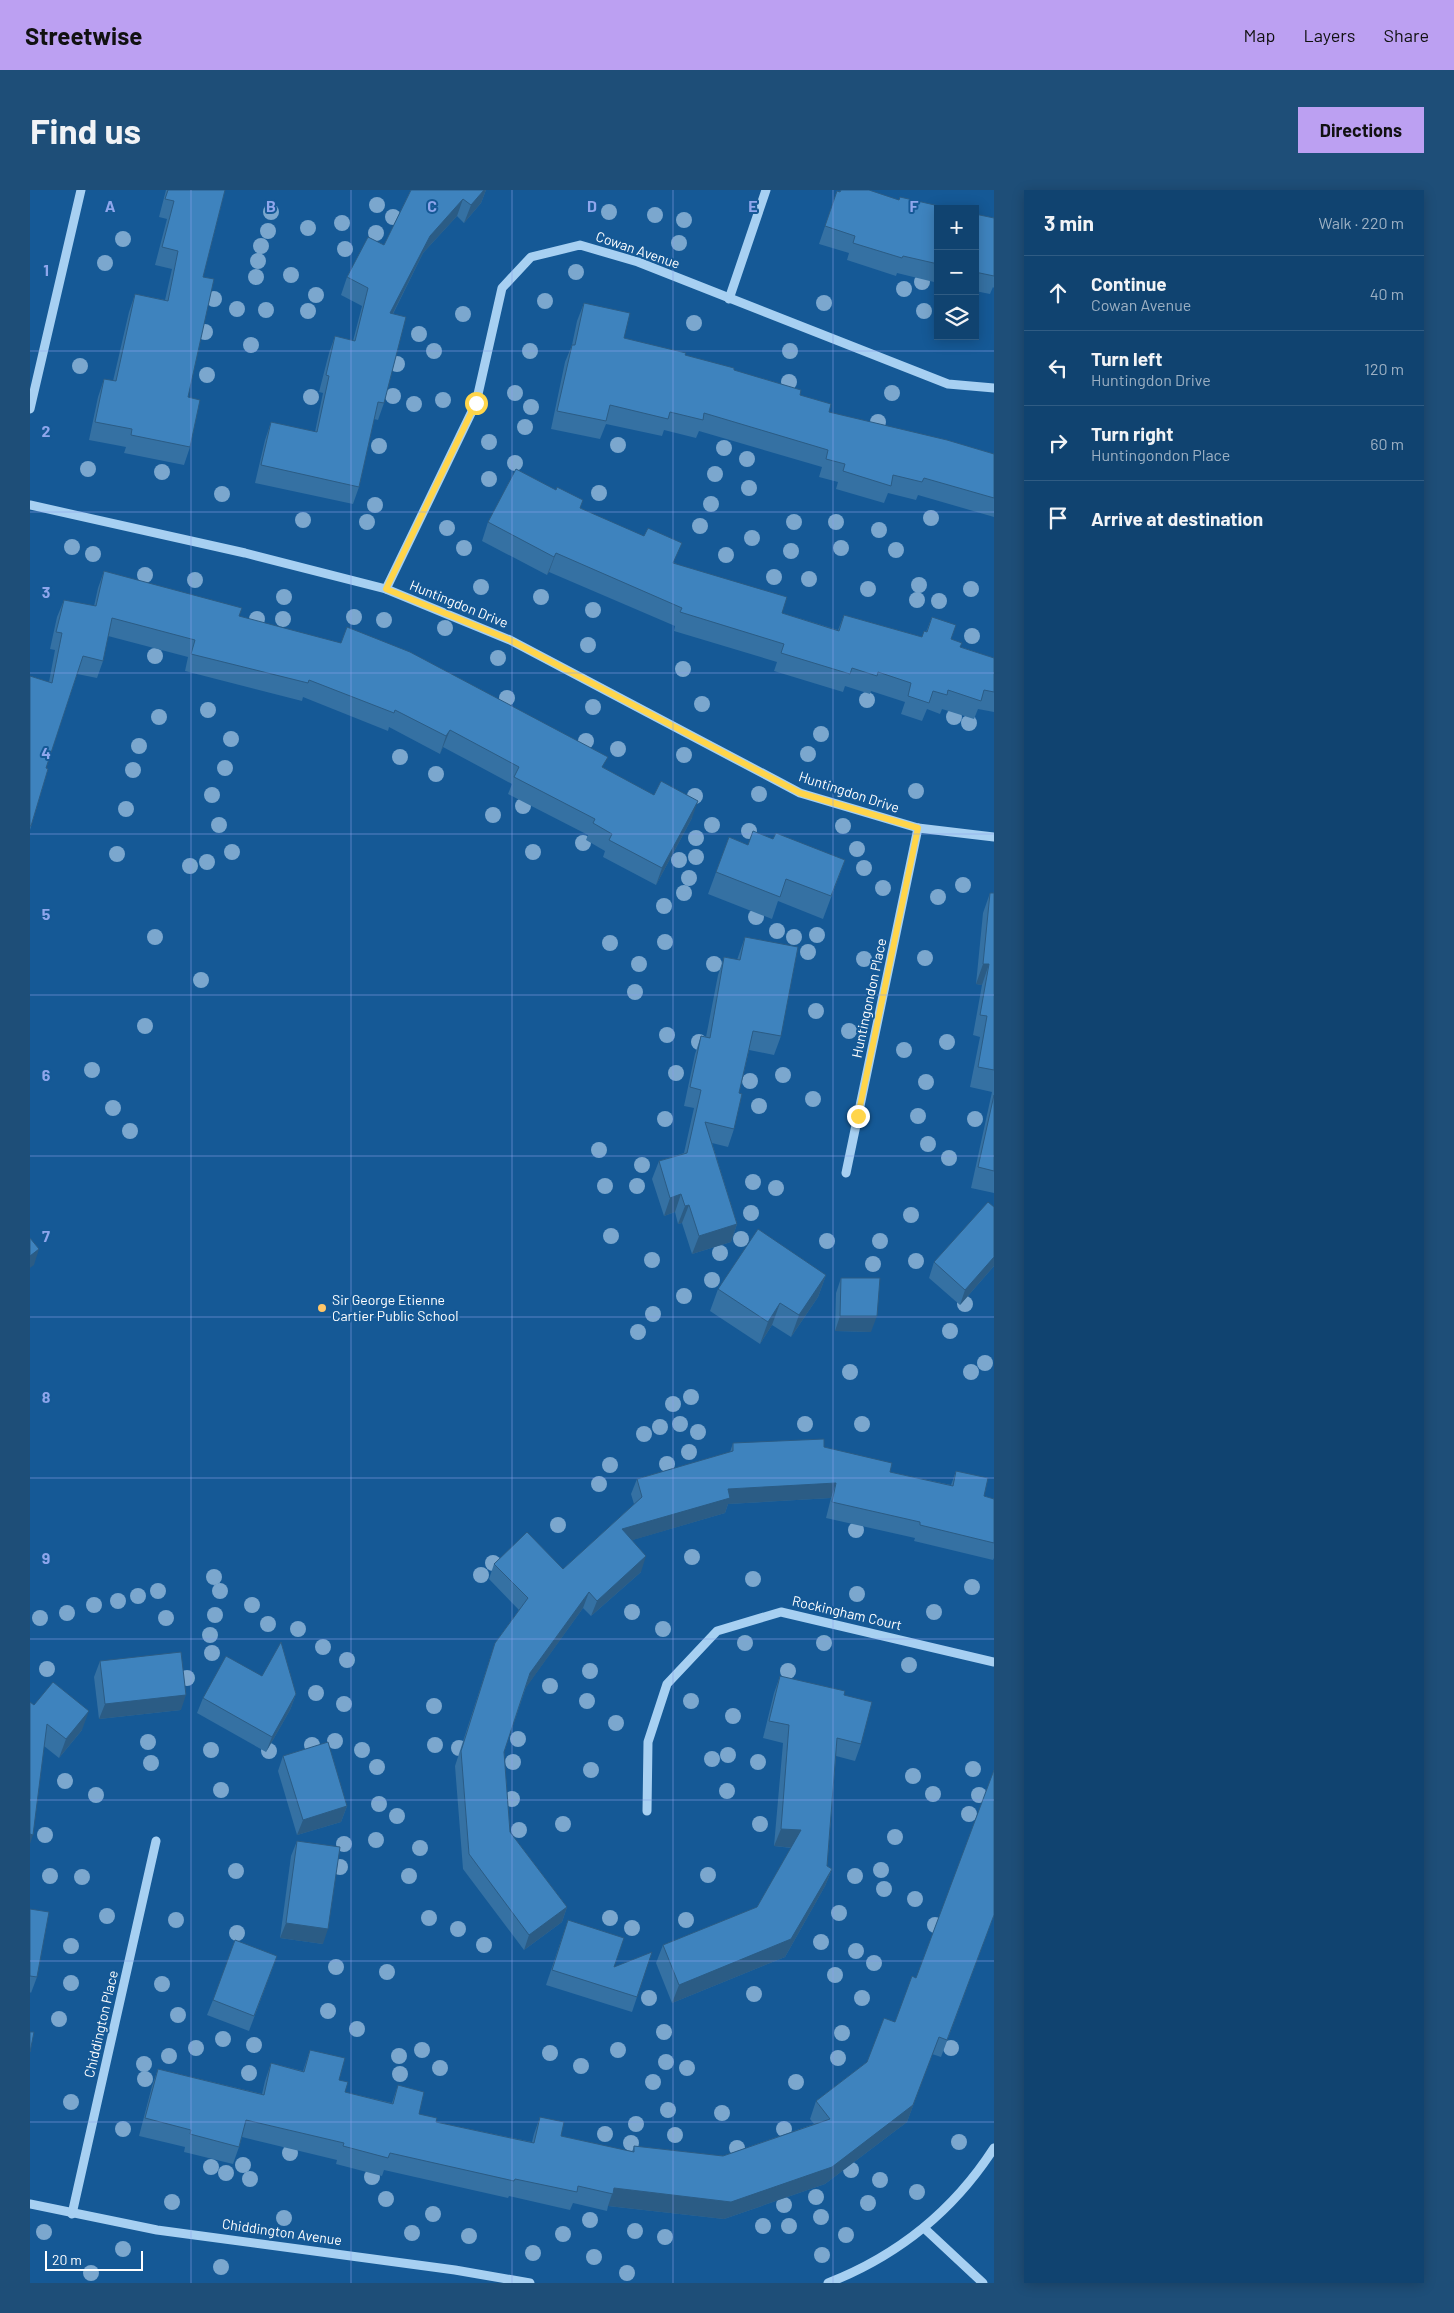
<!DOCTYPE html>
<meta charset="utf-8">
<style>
body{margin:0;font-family:Barlow,sans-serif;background:#1e4e78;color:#f1f3f6}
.controls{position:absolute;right:15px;top:15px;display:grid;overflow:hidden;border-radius:0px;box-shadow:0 2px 12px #0003}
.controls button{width:45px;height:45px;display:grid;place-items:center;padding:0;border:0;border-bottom:1px solid #305c83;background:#104370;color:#f1f3f6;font:25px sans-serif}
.scale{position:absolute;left:15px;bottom:12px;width:98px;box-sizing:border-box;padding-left:5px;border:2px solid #fff;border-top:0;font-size:14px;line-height:18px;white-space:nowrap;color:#fff;-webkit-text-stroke:4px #155996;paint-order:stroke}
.stop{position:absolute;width:15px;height:15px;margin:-11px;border:4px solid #ffd54a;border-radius:50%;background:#fff}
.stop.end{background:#ffd54a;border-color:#fff;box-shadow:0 1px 5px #0008}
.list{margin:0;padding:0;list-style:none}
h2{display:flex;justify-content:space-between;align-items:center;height:65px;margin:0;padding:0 20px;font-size:21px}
h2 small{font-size:16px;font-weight:400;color:#9cb0c3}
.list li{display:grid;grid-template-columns:32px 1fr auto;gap:15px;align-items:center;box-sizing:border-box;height:75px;padding:0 20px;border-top:1px solid #305c83}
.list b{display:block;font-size:19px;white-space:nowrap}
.list p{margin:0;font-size:16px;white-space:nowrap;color:#9cb0c3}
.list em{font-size:16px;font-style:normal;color:#9cb0c3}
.icon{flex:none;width:28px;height:28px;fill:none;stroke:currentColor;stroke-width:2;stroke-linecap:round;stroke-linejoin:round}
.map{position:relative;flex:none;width:964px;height:2093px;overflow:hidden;border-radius:0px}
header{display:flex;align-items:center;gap:30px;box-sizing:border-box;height:70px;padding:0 25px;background:#bca0f2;color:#111}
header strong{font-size:24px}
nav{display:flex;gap:28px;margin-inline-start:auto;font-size:18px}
.intro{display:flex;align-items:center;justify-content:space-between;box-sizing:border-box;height:120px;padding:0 30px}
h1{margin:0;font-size:35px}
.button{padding:12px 22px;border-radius:0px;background:#bca0f2;color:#111;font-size:18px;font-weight:700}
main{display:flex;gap:30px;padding:0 30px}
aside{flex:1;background:#104370;border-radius:0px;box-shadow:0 2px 12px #0003}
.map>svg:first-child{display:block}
</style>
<header>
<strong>Streetwise</strong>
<nav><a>Map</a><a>Layers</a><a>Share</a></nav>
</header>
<div class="intro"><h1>Find us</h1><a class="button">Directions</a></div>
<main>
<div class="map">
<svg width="964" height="2093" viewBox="0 0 964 2093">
<rect width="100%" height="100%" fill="#155996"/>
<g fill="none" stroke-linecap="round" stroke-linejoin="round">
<!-- minor -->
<g stroke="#a7d0f2" stroke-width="9">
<path d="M699,109L736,0"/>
<path d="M0,219L51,0"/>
<path d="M0,315L215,363L356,399L480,450L770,603L888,638L964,647"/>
<path d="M356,399L446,213L472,98L501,67L550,55L608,72L918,194L964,198"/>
<path d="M816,983L888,638"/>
<path d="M617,1621L618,1552L637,1494L687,1441L751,1422L964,1472"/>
<path d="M0,2014L127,2040L425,2080L500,2093"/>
<path d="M42,2024L126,1651"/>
<path d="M894,2038L953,2093"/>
<path d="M798,2093C867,2066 924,2020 964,1958"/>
</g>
</g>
<!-- trees -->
<g fill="#7ba7ce">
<circle cx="347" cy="15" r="8"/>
<circle cx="241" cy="22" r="8"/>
<circle cx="579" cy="22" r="8"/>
<circle cx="625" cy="25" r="8"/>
<circle cx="363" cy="27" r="8"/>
<circle cx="654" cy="30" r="8"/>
<circle cx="312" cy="33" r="8"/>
<circle cx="278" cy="38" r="8"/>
<circle cx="238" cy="41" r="8"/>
<circle cx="346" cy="43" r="8"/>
<circle cx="93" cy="49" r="8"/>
<circle cx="649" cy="53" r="8"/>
<circle cx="231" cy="56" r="8"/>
<circle cx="315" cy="59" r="8"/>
<circle cx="228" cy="71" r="8"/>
<circle cx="75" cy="73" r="8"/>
<circle cx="546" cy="82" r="8"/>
<circle cx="261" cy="85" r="8"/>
<circle cx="226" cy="87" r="8"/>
<circle cx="892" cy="92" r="8"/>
<circle cx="874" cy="99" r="8"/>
<circle cx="286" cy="105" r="8"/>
<circle cx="184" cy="109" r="8"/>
<circle cx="515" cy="111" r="8"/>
<circle cx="794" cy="113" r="8"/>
<circle cx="207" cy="119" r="8"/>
<circle cx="236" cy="120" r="8"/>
<circle cx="278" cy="121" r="8"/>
<circle cx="894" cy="121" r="8"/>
<circle cx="433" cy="124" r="8"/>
<circle cx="664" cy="133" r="8"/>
<circle cx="175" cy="142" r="8"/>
<circle cx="389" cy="144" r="8"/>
<circle cx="221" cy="155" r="8"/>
<circle cx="404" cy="161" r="8"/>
<circle cx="500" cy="161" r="8"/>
<circle cx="760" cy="161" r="8"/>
<circle cx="367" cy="174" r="8"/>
<circle cx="50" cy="176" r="8"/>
<circle cx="177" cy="185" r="8"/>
<circle cx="759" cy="192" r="8"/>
<circle cx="485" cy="203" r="8"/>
<circle cx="862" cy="203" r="8"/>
<circle cx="363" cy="206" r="8"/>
<circle cx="281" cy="207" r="8"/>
<circle cx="413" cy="210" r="8"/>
<circle cx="384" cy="214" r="8"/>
<circle cx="501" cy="217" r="8"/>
<circle cx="848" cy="232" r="8"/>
<circle cx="495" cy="237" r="8"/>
<circle cx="459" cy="252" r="8"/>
<circle cx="588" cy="255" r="8"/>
<circle cx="349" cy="256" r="8"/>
<circle cx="694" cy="258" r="8"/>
<circle cx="717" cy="269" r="8"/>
<circle cx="485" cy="273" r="8"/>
<circle cx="58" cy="279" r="8"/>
<circle cx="132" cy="282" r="8"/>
<circle cx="685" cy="284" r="8"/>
<circle cx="459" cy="289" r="8"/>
<circle cx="719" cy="298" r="8"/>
<circle cx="569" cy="303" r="8"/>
<circle cx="192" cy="304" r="8"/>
<circle cx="681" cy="314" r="8"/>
<circle cx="345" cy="315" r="8"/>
<circle cx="901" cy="328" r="8"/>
<circle cx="273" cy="330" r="8"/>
<circle cx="337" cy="332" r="8"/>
<circle cx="764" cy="332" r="8"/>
<circle cx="806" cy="332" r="8"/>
<circle cx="670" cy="336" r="8"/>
<circle cx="417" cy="338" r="8"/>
<circle cx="849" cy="340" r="8"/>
<circle cx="722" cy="348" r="8"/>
<circle cx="42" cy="357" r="8"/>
<circle cx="434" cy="358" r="8"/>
<circle cx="811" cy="358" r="8"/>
<circle cx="866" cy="360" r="8"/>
<circle cx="761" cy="361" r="8"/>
<circle cx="63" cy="364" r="8"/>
<circle cx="696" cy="365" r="8"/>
<circle cx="115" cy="385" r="8"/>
<circle cx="744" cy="387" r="8"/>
<circle cx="779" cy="389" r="8"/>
<circle cx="165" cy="390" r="8"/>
<circle cx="889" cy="395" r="8"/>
<circle cx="451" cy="397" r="8"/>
<circle cx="838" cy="399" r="8"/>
<circle cx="941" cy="399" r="8"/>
<circle cx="254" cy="407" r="8"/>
<circle cx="511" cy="407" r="8"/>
<circle cx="887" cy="410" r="8"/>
<circle cx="909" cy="411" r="8"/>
<circle cx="563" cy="420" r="8"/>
<circle cx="324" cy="427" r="8"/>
<circle cx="227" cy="429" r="8"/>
<circle cx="253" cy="429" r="8"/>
<circle cx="354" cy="430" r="8"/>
<circle cx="415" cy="438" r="8"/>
<circle cx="942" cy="446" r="8"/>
<circle cx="558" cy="455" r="8"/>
<circle cx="125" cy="466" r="8"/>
<circle cx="468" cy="468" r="8"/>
<circle cx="653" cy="479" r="8"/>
<circle cx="477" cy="508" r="8"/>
<circle cx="837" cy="510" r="8"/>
<circle cx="672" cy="514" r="8"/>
<circle cx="563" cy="517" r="8"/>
<circle cx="178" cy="520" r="8"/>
<circle cx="129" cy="527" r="8"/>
<circle cx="924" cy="527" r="8"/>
<circle cx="939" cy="533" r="8"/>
<circle cx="791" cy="544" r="8"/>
<circle cx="201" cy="549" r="8"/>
<circle cx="556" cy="551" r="8"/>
<circle cx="109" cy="556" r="8"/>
<circle cx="588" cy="559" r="8"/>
<circle cx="778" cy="564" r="8"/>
<circle cx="654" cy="565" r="8"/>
<circle cx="370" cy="567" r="8"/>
<circle cx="195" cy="578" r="8"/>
<circle cx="103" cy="580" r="8"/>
<circle cx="406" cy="584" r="8"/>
<circle cx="886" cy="601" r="8"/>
<circle cx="729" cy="604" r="8"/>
<circle cx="182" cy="605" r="8"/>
<circle cx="665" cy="606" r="8"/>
<circle cx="493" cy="616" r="8"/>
<circle cx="96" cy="619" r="8"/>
<circle cx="463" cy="625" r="8"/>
<circle cx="189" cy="635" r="8"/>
<circle cx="682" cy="635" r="8"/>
<circle cx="813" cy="636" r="8"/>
<circle cx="719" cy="641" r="8"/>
<circle cx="666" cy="648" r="8"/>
<circle cx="553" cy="653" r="8"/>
<circle cx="827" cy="659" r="8"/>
<circle cx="202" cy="662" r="8"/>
<circle cx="503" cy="662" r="8"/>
<circle cx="87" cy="664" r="8"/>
<circle cx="666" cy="667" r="8"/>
<circle cx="649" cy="670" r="8"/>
<circle cx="177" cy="672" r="8"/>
<circle cx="160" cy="676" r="8"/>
<circle cx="834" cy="678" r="8"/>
<circle cx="659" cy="688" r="8"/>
<circle cx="933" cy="695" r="8"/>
<circle cx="853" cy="698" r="8"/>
<circle cx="654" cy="703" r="8"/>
<circle cx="908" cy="707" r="8"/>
<circle cx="634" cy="716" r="8"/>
<circle cx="726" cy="727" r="8"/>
<circle cx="747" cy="741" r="8"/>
<circle cx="787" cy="745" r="8"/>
<circle cx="125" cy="747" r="8"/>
<circle cx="764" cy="747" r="8"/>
<circle cx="635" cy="752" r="8"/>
<circle cx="580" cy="753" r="8"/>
<circle cx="778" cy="762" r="8"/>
<circle cx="895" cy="768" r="8"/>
<circle cx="834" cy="769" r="8"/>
<circle cx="609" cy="774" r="8"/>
<circle cx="684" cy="774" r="8"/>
<circle cx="171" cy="790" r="8"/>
<circle cx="605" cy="802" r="8"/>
<circle cx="786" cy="821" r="8"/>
<circle cx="115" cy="836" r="8"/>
<circle cx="819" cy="841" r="8"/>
<circle cx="637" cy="845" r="8"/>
<circle cx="669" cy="852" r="8"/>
<circle cx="917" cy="852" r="8"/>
<circle cx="874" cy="860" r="8"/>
<circle cx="62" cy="880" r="8"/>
<circle cx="646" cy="883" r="8"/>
<circle cx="753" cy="885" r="8"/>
<circle cx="720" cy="891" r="8"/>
<circle cx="896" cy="892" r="8"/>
<circle cx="783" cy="909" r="8"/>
<circle cx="729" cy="916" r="8"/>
<circle cx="83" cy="918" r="8"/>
<circle cx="888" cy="926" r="8"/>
<circle cx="635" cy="929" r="8"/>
<circle cx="945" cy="929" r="8"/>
<circle cx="100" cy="941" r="8"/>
<circle cx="898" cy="954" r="8"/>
<circle cx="569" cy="960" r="8"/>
<circle cx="919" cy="968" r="8"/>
<circle cx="612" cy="975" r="8"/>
<circle cx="723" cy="992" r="8"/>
<circle cx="575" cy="996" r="8"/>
<circle cx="607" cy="996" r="8"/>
<circle cx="746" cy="998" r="8"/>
<circle cx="721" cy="1023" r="8"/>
<circle cx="881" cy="1025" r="8"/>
<circle cx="581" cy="1046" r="8"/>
<circle cx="711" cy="1049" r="8"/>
<circle cx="797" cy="1051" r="8"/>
<circle cx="850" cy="1051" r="8"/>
<circle cx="690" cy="1063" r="8"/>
<circle cx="622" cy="1070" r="8"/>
<circle cx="886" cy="1071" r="8"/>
<circle cx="843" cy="1074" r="8"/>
<circle cx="682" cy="1090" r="8"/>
<circle cx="654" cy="1106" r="8"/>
<circle cx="935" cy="1114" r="8"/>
<circle cx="623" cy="1124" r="8"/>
<circle cx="920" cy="1141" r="8"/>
<circle cx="608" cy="1142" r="8"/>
<circle cx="955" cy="1173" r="8"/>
<circle cx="820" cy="1182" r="8"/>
<circle cx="941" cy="1182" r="8"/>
<circle cx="661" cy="1207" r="8"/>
<circle cx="643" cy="1214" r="8"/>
<circle cx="650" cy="1234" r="8"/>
<circle cx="775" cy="1234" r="8"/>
<circle cx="832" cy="1234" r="8"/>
<circle cx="630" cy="1237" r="8"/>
<circle cx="668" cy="1242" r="8"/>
<circle cx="614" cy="1244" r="8"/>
<circle cx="659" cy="1262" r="8"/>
<circle cx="637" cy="1274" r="8"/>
<circle cx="580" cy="1275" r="8"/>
<circle cx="569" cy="1294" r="8"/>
<circle cx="528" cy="1335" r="8"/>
<circle cx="826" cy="1340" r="8"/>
<circle cx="662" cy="1367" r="8"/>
<circle cx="463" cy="1373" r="8"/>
<circle cx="451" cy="1385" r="8"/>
<circle cx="184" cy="1387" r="8"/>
<circle cx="723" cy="1389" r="8"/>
<circle cx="942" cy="1397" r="8"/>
<circle cx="128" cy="1401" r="8"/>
<circle cx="190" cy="1401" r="8"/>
<circle cx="827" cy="1404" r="8"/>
<circle cx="108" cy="1406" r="8"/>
<circle cx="88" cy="1411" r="8"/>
<circle cx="64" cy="1415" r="8"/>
<circle cx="222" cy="1415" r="8"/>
<circle cx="602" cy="1422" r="8"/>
<circle cx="904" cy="1422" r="8"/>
<circle cx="37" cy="1423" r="8"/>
<circle cx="185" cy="1425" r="8"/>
<circle cx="10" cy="1428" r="8"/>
<circle cx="136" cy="1428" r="8"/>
<circle cx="238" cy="1434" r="8"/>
<circle cx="268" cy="1439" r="8"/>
<circle cx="633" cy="1439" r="8"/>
<circle cx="180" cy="1445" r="8"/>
<circle cx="715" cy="1453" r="8"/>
<circle cx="794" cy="1453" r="8"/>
<circle cx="293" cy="1457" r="8"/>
<circle cx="182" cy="1463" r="8"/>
<circle cx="317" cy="1470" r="8"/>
<circle cx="879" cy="1475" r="8"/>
<circle cx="17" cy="1479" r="8"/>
<circle cx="560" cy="1481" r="8"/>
<circle cx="758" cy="1481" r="8"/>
<circle cx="157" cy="1488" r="8"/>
<circle cx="520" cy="1496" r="8"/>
<circle cx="286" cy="1503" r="8"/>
<circle cx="557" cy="1511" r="8"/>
<circle cx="661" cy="1511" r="8"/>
<circle cx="314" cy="1514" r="8"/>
<circle cx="404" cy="1516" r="8"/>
<circle cx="703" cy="1526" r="8"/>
<circle cx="586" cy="1533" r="8"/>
<circle cx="488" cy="1549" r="8"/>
<circle cx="305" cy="1551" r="8"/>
<circle cx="118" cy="1552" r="8"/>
<circle cx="282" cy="1555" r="8"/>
<circle cx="405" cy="1555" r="8"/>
<circle cx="429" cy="1558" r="8"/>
<circle cx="181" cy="1560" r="8"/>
<circle cx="332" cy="1560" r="8"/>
<circle cx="239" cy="1561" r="8"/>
<circle cx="698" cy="1565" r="8"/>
<circle cx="682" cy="1569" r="8"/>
<circle cx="483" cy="1572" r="8"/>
<circle cx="728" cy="1572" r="8"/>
<circle cx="121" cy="1573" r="8"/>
<circle cx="347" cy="1577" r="8"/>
<circle cx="943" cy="1579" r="8"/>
<circle cx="561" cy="1580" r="8"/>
<circle cx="883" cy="1586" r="8"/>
<circle cx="35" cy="1591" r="8"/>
<circle cx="191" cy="1600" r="8"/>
<circle cx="697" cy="1601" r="8"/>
<circle cx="903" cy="1604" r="8"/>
<circle cx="66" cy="1605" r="8"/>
<circle cx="949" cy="1605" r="8"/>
<circle cx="482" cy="1609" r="8"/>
<circle cx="349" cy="1614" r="8"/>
<circle cx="939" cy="1624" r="8"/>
<circle cx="367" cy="1626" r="8"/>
<circle cx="533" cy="1634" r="8"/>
<circle cx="730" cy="1634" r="8"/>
<circle cx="489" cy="1640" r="8"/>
<circle cx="15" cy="1645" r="8"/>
<circle cx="865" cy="1647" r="8"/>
<circle cx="346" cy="1650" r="8"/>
<circle cx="314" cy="1654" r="8"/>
<circle cx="390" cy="1658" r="8"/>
<circle cx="310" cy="1677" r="8"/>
<circle cx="851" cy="1680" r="8"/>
<circle cx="206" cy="1681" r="8"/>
<circle cx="678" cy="1685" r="8"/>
<circle cx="20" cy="1686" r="8"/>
<circle cx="379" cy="1686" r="8"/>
<circle cx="825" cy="1686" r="8"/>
<circle cx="52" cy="1687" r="8"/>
<circle cx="854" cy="1699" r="8"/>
<circle cx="885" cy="1709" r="8"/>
<circle cx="809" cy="1723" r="8"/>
<circle cx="77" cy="1726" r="8"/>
<circle cx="399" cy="1728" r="8"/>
<circle cx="580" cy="1728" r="8"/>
<circle cx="146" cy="1730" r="8"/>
<circle cx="656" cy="1730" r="8"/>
<circle cx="905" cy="1735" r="8"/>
<circle cx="602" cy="1738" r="8"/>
<circle cx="428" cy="1739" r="8"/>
<circle cx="207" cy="1743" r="8"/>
<circle cx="791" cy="1752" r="8"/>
<circle cx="454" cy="1755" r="8"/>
<circle cx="41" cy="1756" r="8"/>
<circle cx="826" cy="1761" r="8"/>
<circle cx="844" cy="1773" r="8"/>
<circle cx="306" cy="1777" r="8"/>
<circle cx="357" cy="1782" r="8"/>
<circle cx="805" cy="1785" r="8"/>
<circle cx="41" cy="1793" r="8"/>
<circle cx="132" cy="1794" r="8"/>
<circle cx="724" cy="1804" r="8"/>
<circle cx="619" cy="1808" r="8"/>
<circle cx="832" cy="1808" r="8"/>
<circle cx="298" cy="1821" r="8"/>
<circle cx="148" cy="1825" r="8"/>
<circle cx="29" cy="1829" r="8"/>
<circle cx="327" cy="1839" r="8"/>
<circle cx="634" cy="1842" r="8"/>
<circle cx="812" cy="1843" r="8"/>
<circle cx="193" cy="1849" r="8"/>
<circle cx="224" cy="1855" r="8"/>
<circle cx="166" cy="1858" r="8"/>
<circle cx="921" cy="1858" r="8"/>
<circle cx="392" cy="1860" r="8"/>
<circle cx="588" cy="1860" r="8"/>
<circle cx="520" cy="1863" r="8"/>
<circle cx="139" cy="1866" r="8"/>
<circle cx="369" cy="1866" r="8"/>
<circle cx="808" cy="1868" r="8"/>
<circle cx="636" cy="1872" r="8"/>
<circle cx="114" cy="1874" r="8"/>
<circle cx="551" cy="1876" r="8"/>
<circle cx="410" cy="1878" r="8"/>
<circle cx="657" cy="1878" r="8"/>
<circle cx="219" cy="1883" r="8"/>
<circle cx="370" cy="1884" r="8"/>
<circle cx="115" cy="1889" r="8"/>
<circle cx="623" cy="1892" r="8"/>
<circle cx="766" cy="1892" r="8"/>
<circle cx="41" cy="1912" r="8"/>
<circle cx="638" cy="1920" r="8"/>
<circle cx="692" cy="1923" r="8"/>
<circle cx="606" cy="1934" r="8"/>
<circle cx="93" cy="1939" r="8"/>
<circle cx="754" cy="1939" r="8"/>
<circle cx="575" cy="1944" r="8"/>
<circle cx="645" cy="1945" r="8"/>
<circle cx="929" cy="1952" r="8"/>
<circle cx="601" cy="1953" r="8"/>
<circle cx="707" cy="1958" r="8"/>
<circle cx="260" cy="1963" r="8"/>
<circle cx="213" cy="1975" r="8"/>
<circle cx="181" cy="1977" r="8"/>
<circle cx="821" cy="1980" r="8"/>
<circle cx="196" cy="1983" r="8"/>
<circle cx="342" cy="1987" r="8"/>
<circle cx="220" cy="1989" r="8"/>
<circle cx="850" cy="1990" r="8"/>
<circle cx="887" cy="2002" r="8"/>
<circle cx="786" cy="2007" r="8"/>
<circle cx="356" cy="2009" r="8"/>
<circle cx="142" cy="2012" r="8"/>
<circle cx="838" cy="2013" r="8"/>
<circle cx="754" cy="2015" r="8"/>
<circle cx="403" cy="2024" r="8"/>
<circle cx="791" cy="2027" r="8"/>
<circle cx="254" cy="2028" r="8"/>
<circle cx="560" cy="2030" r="8"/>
<circle cx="733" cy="2036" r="8"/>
<circle cx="759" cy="2036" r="8"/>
<circle cx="605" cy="2041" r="8"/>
<circle cx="14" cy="2042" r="8"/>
<circle cx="382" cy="2043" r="8"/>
<circle cx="533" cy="2044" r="8"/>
<circle cx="816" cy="2045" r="8"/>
<circle cx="439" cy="2046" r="8"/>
<circle cx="635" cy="2047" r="8"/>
<circle cx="93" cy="2059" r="8"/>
<circle cx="503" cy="2063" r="8"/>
<circle cx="792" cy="2065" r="8"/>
<circle cx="564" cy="2067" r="8"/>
<circle cx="191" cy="2077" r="8"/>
<circle cx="61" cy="2083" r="8"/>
<circle cx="597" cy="2083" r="8"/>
</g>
<!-- wall -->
<g fill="#3571a3">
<path d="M136,0H195L173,87L158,207L160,257L154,275L94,263L96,257L59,250L68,207L74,189L83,191L99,122L105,104L135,110L142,79L125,75L137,29L129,27Z"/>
<path d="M381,0H456L451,13L434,33L427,26L393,63L363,124L354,213L348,230L344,229L329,297L323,314L225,293L235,250L241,232L285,242L293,203L289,202L299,163L305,146L323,151L332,116L311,105L317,87L354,55Z"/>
<path d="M807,1L869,10L908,19V93L867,83L866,86L817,70L819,63L789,54Z"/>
<path d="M945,24L964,28V98L963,97L960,104L945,101Z"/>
<path d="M554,113L594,148L655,165L704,180L770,205L799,222L964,264V327L888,305L886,310L858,303L854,313L806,299L808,292L789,287L792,277L669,241L666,248L634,240L632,246L576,234L570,249L521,239L535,172L542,155L547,131Z"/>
<path d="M526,300L551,318L645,373L752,423L808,440L814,425L892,447L896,442L902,427L921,449L930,457L964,468V522L948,519L944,529L912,519L910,524L897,519L892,531L871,524L875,512L841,501L840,504L815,496L813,502L744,481L747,472L644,441L645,436L519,382L517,385L452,351L458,332Z"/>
<path d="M74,381L209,426L574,578L662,628L626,695L573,667L575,661L556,650L558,645L478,604L482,594L413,557L410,564L359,537L358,541L273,507L272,511L155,481L158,467L78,446L73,471L67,488L47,484L16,578L18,579L0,640V486L19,492L25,460L20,459L27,427L34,410L64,416L68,398Z"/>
<path d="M699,647L718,655L743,649L815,670L793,729L748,711L742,729L678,704Z"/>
<path d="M960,703H964V1003L941,998L962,902L940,897L950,847L943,845L952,795L946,794L953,723Z"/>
<path d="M715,747L751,846L744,865L719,860L709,903L704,939L698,957L682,953L707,1034L701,1052L662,1064L652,1033L648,1034L645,1022L634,1026L622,989L629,971L654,963L664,918L654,916L665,864L671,846L676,847L688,785L694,767L707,770Z"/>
<path d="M904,1072L964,1076L930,1115L899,1088Z"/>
<path d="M796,1085L788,1107L761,1147L742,1135L730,1154L680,1121L688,1099Z"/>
<path d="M811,1088L841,1142L805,1141L806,1103Z"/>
<path d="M703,1253L794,1257L860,1282L921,1295L926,1281L954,1306L964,1309V1368L963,1370L884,1351L885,1348L796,1328L801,1308L698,1314L695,1323L602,1350L611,1382L561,1426L553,1418L496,1497L474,1562L480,1642L537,1717L532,1732L494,1760L433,1679L425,1576L465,1453L489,1420L459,1389L464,1374L533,1379L604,1314L601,1304L607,1289L700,1262Z"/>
<path d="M70,1471L151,1520L69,1529L64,1487Z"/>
<path d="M232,1486L266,1504L260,1520L236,1562L167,1523L173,1508Z"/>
<path d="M750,1486L814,1505L831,1554L825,1571L806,1566L797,1676L802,1679L795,1696L755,1767L642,1813L626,1773L633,1755L727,1717L761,1658L744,1656L753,1553L733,1548L744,1503Z"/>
<path d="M4,1515L52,1540L29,1568L14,1556Z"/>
<path d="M253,1566L317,1616L311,1632L267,1645L248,1581Z"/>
<path d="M267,1651L293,1754L250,1748L261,1666Z"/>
<path d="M0,1719L7,1787L1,1803L0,1802Z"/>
<path d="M964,1725L911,1867L902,1864L877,1932L795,1994L694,2029L578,2016L577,2021L543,2013L540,2020L479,2006L478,2008L354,1980L352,1986L306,1974L307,1970L212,1947L209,1957L203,1974L154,1962L155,1957L109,1946L122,1896L128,1879L232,1904L235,1891L241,1873L273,1881L280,1860L309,1890L315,1902L362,1913L368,1895L389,1924L406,1932L502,1952L504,1944L510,1927L531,1946L602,1962L604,1956L693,1966L784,1934L780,1929L786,1911L837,1872L865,1832L886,1788Z"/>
<path d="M538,1730L584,1777L607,1807L602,1822L516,1795Z"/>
<path d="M247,1766L219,1841L177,1825L183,1810Z"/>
</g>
<!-- shaded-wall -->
<g fill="#2b5c85">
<path d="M454,0H456L451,13L434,33L441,15Z"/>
<path d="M433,9L427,26L393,63L354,141L360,123L400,46Z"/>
<path d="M526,363L519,382L517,385L524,367Z"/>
<path d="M420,540L413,557L410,564L416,546Z"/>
<path d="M668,611L662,628L626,695L632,678Z"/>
<path d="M953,774H959L952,795L946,794Z"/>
<path d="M651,1004L645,1022L634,1026L640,1008Z"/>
<path d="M659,1015L652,1033L648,1034L655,1016Z"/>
<path d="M707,1034L701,1052L662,1064L669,1046Z"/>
<path d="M9,1059L4,1075L0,1078V1066Z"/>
<path d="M964,1067V1076L930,1115L935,1100Z"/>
<path d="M796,1085L788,1107L761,1147L769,1125Z"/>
<path d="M750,1113L742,1135L730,1154L738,1132Z"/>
<path d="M810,1126H847L841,1142L805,1141Z"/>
<path d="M806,1293L801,1308L698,1314L695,1323L586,1355L592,1339L698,1299Z"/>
<path d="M616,1366L611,1382L561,1426L567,1411Z"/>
<path d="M559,1402L553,1418L495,1499L500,1483Z"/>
<path d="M266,1504L260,1520L236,1562L242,1547Z"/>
<path d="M156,1505L151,1520L69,1529L75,1514Z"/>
<path d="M59,1521L52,1540L29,1568L36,1549Z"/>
<path d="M317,1616L311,1632L267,1645L273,1630Z"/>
<path d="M751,1639L771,1640L765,1658L744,1656Z"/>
<path d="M0,1644L3,1645L0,1654Z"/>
<path d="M802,1679L795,1696L755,1767L642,1813L649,1795Z"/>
<path d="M537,1717L532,1732L494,1760L499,1745Z"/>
<path d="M256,1733L298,1739L293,1754L250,1748Z"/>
<path d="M909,1847L877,1932L795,1994L694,2029L578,2016L584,1998L701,2012Z"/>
</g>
<!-- building -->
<g fill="#3e83be" stroke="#2b5c85">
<path d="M138,0H195L173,87L184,89L158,207L170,210L160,257L101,245L102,239L65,232L74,189L86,191L105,104L138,111L148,61L132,57L144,11L135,9Z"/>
<path d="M381,0H454L441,15L433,9L400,46L360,123L376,127L354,213L348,212L329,297L231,275L241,232L287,242L299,186L296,185L305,146L325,151L338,98L317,87L338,47L354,55Z"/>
<path d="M811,0H839L869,10L870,7L922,19H908V74L873,66L872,68L823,53L825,46L795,36L807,1L810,2Z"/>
<path d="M945,24L964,28V86L945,82Z"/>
<path d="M554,113L600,123L594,148L656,163L655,165L704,178V180L771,200L770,205L801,214L799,222L917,250L964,264V308L894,288L892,292L863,285L861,296L813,281L815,274L796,269L798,260L674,223L673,230L640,222L638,229L580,215L576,231L527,221L542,155H545Z"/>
<path d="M486,279L526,300L527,297L553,310L550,318L614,346L618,338L652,353L643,373L757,407L752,423L809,441L814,425L892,447L894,441L897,442L902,427L926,435L921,449L932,453L930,457L964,468V502L954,500L951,511L918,500L917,505L903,501L899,513L878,506L881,493L848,482L847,486L822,478L820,484L751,463L754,454L650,422L652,418L526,363L524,367L458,332Z"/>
<path d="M74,381L212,418L209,426L311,453L317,437L380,462L578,567L572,577L624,605L631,591L668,611L632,678L579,650L582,644L563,633L565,629L484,587L489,577L420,540L416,546L365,520L364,523L279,490L278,493L161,464L165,450L82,428L73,471L53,466L16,578L18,579L1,636H0V486L22,493L32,443L26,442L34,410L66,416Z"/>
<path d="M723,641L743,649L746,643L815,670L801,706L756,689L750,707L686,682L699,647L718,655Z"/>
<path d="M960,703H964V880L948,877L957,826L950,825L959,774H953Z"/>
<path d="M715,747L768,757L751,846L723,841L709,903L712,904L704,939L675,932L707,1034L669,1046L659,1015L655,1016L651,1004L640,1008L629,971L657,963L671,900L660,897L671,846L680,848L694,767L710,770Z"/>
<path d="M964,905V981L948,977Z"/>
<path d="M958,1012L964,1017V1067L935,1100L904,1072Z"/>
<path d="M728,1039L796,1085L769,1125L750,1113L738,1132L688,1099Z"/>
<path d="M0,1048L9,1059L0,1066Z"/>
<path d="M811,1088H850L847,1126H810Z"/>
<path d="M794,1249V1257L862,1273L860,1282L923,1296L926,1281L958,1288L954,1306L964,1309V1353L890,1335V1332L802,1312L806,1293L698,1299L700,1308L592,1339L616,1366L567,1411L559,1402L500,1483L474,1562L480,1642L537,1717L499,1745L439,1664L431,1561L465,1453L498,1408L464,1374L497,1342L533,1379L612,1307L607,1289L703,1261V1253Z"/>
<path d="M251,1452L266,1504L242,1547L173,1508L196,1466L232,1486Z"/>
<path d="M151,1462L156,1505L75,1514L70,1471Z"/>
<path d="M750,1486L815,1501L814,1505L842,1512L831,1554L807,1548L797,1676L802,1679L761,1749L649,1795L633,1755L727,1717L771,1640L751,1639L759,1535L739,1531Z"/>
<path d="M23,1492L59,1521L36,1549L17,1534L3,1645L0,1644V1512L4,1515Z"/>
<path d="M298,1552L317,1616L273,1630L253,1566Z"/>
<path d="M964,1580V1725L917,1850L909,1847L883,1915L802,1977L701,2012L584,1998L583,2004L548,1996L547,2002L485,1989L484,1991L360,1963L358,1968L313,1956L314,1953L216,1930L209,1957L160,1944L161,1940L115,1928L128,1879L234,1905L241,1873L274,1882L280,1860L315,1868L309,1890L318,1892L315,1902L363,1914L368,1895L394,1902L389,1924L407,1928L406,1932L504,1953L510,1927L534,1932L531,1946L604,1962V1956L693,1966L800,1929L786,1911L837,1872L854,1828L865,1832L882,1786L886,1788Z"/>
<path d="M267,1651L310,1657L298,1739L256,1733Z"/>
<path d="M0,1719L19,1722L7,1787L0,1786Z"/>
<path d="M538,1730L594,1748L584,1777L622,1762L607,1807L522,1780Z"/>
<path d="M205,1750L247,1766L224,1826L183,1810Z"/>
<path d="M0,1842H4L0,1862Z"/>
</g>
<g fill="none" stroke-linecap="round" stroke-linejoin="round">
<!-- route -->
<path stroke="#ffd54a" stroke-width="6" d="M446,213L356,399L480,450L770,603L888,638L828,926"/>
</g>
<!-- grid -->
<path fill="none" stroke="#8ea6ec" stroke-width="1" stroke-opacity="0.55" d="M161,0V2093M321,0V2093M482,0V2093M643,0V2093M803,0V2093M0,161H964M0,322H964M0,483H964M0,644H964M0,805H964M0,966H964M0,1127H964M0,1288H964M0,1449H964M0,1610H964M0,1771H964M0,1932H964"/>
<!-- markers -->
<circle fill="#ffc668" stroke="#155996" stroke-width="2" cx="292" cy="1118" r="5"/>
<g text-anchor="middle" stroke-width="4" stroke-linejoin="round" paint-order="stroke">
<!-- street labels -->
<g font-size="14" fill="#fff" stroke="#155996">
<text transform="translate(608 60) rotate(19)" y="5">Cowan Avenue</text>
<text transform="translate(429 414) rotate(22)" y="5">Huntingdon Drive</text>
<text transform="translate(819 602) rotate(18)" y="5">Huntingdon Drive</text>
<text transform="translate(839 808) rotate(-78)" y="5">Huntingondon Place</text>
<text transform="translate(817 1423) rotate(13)" y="5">Rockingham Court</text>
<text transform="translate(71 1834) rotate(-77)" y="5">Chiddington Place</text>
<text transform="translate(252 2042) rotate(8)" y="5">Chiddington Avenue</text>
</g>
<!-- poi labels -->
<g font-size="14" fill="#fff" stroke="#155996" text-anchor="start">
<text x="302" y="1115">Sir George Etienne<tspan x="302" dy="16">Cartier Public School</tspan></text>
</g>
</g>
<g font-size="16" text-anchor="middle" font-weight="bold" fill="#8ea6ec" stroke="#155996" stroke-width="4" stroke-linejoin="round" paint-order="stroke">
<text x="80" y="22">A</text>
<text x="241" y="22">B</text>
<text x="402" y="22">C</text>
<text x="562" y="22">D</text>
<text x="723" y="22">E</text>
<text x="884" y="22">F</text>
<text x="16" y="86">1</text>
<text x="16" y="247">2</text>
<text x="16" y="408">3</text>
<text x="16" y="569">4</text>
<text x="16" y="730">5</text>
<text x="16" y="891">6</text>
<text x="16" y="1052">7</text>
<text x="16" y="1213">8</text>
<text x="16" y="1374">9</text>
</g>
</svg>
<div class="controls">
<button>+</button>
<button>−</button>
<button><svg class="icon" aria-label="layers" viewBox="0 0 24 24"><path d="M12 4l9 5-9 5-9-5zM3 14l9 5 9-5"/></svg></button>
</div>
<div class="scale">20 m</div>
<div class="stop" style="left:446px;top:213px"></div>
<div class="stop end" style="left:828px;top:926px"></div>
</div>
<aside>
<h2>3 min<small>Walk · 220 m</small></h2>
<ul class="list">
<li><svg class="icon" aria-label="ahead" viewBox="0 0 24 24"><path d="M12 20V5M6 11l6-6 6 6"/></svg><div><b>Continue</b><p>Cowan Avenue</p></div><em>40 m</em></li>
<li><svg class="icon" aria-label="left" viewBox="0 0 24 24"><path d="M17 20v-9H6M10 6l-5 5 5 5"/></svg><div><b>Turn left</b><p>Huntingdon Drive</p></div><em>120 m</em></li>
<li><svg class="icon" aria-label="right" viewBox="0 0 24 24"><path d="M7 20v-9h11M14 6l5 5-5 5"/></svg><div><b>Turn right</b><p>Huntingondon Place</p></div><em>60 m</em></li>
<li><svg class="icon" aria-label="arrive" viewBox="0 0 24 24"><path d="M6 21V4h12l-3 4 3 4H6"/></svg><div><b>Arrive at destination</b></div></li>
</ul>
</aside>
</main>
